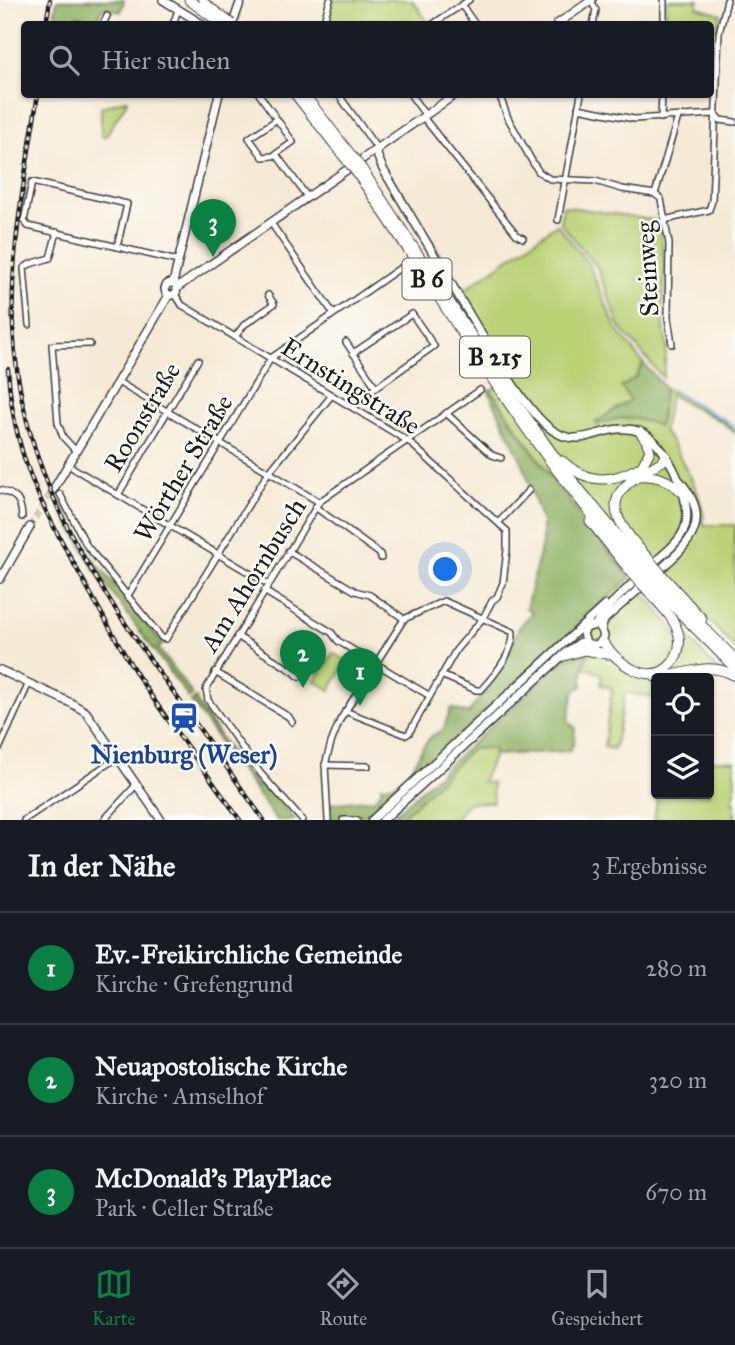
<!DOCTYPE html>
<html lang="de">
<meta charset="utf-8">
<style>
body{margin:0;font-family:"IM FELL Great Primer",serif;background:#242831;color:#f1f3f6}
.controls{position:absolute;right:21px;bottom:21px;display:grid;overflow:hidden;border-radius:7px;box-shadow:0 2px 5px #0004}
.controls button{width:63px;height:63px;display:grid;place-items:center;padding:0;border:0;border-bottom:2px solid #363941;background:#171b24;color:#f1f3f6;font:35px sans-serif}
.you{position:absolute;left:446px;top:570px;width:24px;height:24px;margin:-18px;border:5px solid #fff;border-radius:50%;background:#1a73e8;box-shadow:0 0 0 10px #1a73e833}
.badge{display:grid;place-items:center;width:46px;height:46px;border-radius:50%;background:#0b8043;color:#fff;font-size:23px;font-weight:700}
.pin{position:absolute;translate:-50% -58px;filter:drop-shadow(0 2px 4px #0008)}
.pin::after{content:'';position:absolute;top:37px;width:24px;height:21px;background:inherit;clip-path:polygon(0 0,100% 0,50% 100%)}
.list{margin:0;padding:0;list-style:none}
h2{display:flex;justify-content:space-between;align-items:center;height:91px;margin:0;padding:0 28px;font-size:30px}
h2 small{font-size:23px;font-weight:400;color:#9ea1a6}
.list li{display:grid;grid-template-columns:46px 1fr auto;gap:21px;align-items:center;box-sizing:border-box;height:112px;padding:0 28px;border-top:2px solid #363941}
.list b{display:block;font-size:26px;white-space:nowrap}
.list p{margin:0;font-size:23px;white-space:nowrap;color:#9ea1a6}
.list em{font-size:23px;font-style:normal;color:#9ea1a6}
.icon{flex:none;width:38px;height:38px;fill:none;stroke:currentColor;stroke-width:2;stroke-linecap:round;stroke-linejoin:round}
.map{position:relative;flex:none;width:735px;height:820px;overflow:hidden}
.search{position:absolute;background:#171b24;box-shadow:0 2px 5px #0004;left:21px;right:21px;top:21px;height:77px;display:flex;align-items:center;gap:18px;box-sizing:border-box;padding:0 24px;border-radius:7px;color:#9ea1a6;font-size:26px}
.sheet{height:427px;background:#171b24}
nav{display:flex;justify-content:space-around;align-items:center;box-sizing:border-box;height:98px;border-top:2px solid #363941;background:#171b24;font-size:19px;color:#9ea1a6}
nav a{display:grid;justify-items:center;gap:4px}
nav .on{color:#0b8043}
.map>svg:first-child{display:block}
</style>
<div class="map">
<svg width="735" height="820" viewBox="0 0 735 820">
<rect width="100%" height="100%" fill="#fdfcf7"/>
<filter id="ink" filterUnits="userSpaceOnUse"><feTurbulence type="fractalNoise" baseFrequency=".0143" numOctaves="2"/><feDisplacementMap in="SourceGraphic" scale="14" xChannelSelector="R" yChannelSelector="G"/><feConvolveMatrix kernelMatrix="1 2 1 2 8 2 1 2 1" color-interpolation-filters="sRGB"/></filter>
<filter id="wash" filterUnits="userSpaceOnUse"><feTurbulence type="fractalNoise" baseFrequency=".00686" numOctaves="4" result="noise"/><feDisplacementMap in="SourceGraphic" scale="28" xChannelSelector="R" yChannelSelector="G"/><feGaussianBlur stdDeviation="1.57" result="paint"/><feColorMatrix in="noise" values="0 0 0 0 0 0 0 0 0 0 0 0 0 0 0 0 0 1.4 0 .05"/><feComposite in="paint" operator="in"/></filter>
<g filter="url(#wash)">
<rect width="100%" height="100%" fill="#f5ead5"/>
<!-- green -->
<g fill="#bad176" stroke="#6b7649" stroke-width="2">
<path d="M333,0H412L429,24H327Z"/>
<path d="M669,0H699L697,7L721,14L717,29H711L710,24H666V2Z"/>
<path d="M124,100H128L105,137L101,136V107Z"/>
<path d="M404,197L461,289L464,290L557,224L589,265L616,328L643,363L636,377L630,400L596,422L597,425C619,415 636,417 659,426L665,388L723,421L735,431V433L722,422L670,395L663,432L669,438C683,464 704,494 704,525H735V649L649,555L627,573L569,502L491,390L512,375L402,199Z"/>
<path d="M563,206L660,221L665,274L662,314L667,347L663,378L620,327L597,267L560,222Z"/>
<path d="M630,577L673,628L676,637H688L720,673L735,679V685L718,677L656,678V697L625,693L614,749L604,747L612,688L601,685L602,674L546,654Z"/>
<path d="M333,653L347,661L330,690L315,681Z"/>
<path d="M472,748H493L494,755L482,782L492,783L493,802L468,803L454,820H399Z"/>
<path d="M709,760L735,761V791L732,801L735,802V820H654L658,794H709Z"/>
</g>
<!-- forest -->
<g fill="#93b367" stroke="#586842" stroke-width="2">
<path d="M57,0H124L121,12L102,8L97,21L77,16L71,24H53Z"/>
<path d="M643,363L665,388L659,426C637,417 619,415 597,425L596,422L630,400L621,387L636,377Z"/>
<path d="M490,389C533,454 579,518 630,577L433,760L369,816L346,815L332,819L329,804L375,799L381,791V786C415,785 412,758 429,739C432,735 439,732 443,730L451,708L468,714L504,663L518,629L532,612L526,608L542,544V522L523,464L488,390Z"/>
<path d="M57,493L84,548L163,644L158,648L193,695L189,698L95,570L64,515L56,499Z"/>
<path d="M589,652L583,668L582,686L574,692L568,721L575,728L574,742L570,751L494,755L493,748L472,749L399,820H388L564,660Z"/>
<path d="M196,698L197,703L242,769L258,787L266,785L295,820H277L274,817L191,702Z"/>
</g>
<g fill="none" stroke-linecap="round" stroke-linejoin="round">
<!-- stream -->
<path stroke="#64b1de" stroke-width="2" d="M670,389L727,421L735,428"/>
</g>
</g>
<g filter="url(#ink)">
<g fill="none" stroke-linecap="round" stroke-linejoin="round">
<!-- major-tunnel -->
<path stroke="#d4cbb9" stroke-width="7" stroke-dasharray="7 3.5" stroke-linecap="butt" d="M30,527L53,490"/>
<!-- minor casing -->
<g stroke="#3d3b38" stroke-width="8">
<g id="minor">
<path d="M664,0V24"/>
<path d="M591,1L596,10L593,24"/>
<path d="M462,6L475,24"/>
<path d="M103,24L107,16"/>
<path d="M173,24L178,10"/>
<path d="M323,24L330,0"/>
<path d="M433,24L469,0"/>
<path d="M259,94L293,142L273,156L263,157L249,138L276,120"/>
<path d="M338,94L378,150"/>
<path d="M410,94L426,116"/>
<path d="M499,94L508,118L533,163L539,172L550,179L595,181L622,189L655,194L678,117"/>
<path d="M578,108L634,119L715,114"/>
<path d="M715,114L720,120L735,122"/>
<path d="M423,117L517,235L523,238"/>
<path d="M661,118L662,94"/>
<path d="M276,154L308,198"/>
<path d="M655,194L661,199L669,244L668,318L672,344"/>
<path d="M558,220L581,94"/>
<path d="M664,220L709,210L712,201L719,33L727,0"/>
<path d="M271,223L333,313"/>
<path d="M117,247L127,204L32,182L24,221L28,226L178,261"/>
<path d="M175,294L182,305L408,441L507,531V550L503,583L497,597L492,601L483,618L456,650L409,733L406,735L345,711"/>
<path d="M29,325L24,268L30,264L50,258L57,232"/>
<path d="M235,337L244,325L274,304L268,295"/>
<path d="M346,342L375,386"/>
<path d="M118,382L319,502"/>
<path d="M350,406L434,346L412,314L353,353"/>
<path d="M446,413L492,455L501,458"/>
<path d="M76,451L63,437L58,423L52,345L90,344"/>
<path d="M73,468L268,584"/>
<path d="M0,490C16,495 21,499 22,517"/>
<path d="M60,494L87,546L162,638L166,639L266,476L332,395"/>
<path d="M118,495L198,360"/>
<path d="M315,507L380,554L381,558"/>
<path d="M499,522L529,490"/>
<path d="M288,551L355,591L370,595L404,619"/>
<path d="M264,591L331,632L338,641L430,696"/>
<path d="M127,597L271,358L400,268L406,266"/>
<path d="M237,636L294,672L299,677"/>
<path d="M215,672L289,717L292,722"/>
<path d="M0,747L29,683"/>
<path d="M325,765L368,766"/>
<path d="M24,820L118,757"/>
<path d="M104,820L137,784"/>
<path d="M302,820L261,774L208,700L206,689L319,502L480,390"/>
<path d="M328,820L325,765L331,743L340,720L404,619L444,601L513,632C514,652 494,676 481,690H476L441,675"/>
<path d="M343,820H357"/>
</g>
</g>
<!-- major casing -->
<g stroke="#3d3b38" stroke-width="10">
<g id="major">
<path d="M163,0L202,24"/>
<path d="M234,20L241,0"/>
<path d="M557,24L592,0"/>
<path d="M378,150L377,155L383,169C409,214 436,257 462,302C486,341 508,383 538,417C579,463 599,417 641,432C666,441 694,502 685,527C680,543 662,555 650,566"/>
<circle cx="171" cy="289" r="6"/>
<path d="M173,283L219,94"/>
<path d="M178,287L456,94"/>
<path d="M53,490L169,295"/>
<path d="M655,574C688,545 715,523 680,481"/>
<path d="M0,579L30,527"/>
<path d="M595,625L609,606L639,577"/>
<path d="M601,628L605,619L647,582"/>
<path d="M0,670L71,703L86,712L161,820"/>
<path d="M372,820L605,605"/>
<path d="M383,820L569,650L581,642L594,645L600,643L604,636L601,628L595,625L586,628L583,634L586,642"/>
</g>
</g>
<!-- highway casing -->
<g stroke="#3d3b38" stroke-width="11">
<g id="highway">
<path d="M189,0L200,8"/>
<path d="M362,169L508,391L568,475L640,562"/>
<path d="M356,172C408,246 454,324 505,398C545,457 588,513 635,566"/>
<path d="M640,432L646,440L650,451L642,466"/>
<path d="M562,461C587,483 609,484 638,468"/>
<path d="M637,476C657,475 668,479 682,492"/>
<path d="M590,521L630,571"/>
<path d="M646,556C602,507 605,492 663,461L666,456"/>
<path d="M664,577L702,619"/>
<path d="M659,582L735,659"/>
<path d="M654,587L735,668"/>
<path d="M602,641C616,662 651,690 673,662C678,654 681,646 679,636C676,619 660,605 649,592"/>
<path d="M564,656L584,650L608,654"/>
<path d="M655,677C683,677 708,659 735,676"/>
</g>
</g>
<!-- minor -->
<use href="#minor" stroke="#fff" stroke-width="5"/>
<!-- major -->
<use href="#major" stroke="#fff" stroke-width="7"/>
<!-- highway -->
<use href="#highway" stroke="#fff" stroke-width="9"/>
<!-- rail casing -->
<g stroke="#1c1c1c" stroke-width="4.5">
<g id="rail">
<path d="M46,24L50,0"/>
<path d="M38,94C26,171 10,249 13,326C19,471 88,573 169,686C201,730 232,776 264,820"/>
<path d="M8,369C13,455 41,505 82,578C100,611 118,644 138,676C170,725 206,772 240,820"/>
</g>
</g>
<!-- rail -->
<use href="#rail" stroke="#fdfcf7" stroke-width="2" stroke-dasharray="5" stroke-linecap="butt"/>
<!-- highway-bridge casing -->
<g stroke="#3d3b38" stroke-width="11" stroke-linecap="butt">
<g id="highway-bridge">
<path d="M204,3L232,24"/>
<path d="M200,8L222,24"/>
<path d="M295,94L356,172"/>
<path d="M304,94L362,169"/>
<path d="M646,556L664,577"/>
<path d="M640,562L659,582"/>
<path d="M635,566L654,587"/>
<path d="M630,571L649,592"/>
</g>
</g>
<!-- highway-bridge -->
<use href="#highway-bridge" stroke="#fff" stroke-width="9"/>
</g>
</g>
<!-- icons -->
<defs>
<g id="station-bare" transform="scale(2.415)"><path d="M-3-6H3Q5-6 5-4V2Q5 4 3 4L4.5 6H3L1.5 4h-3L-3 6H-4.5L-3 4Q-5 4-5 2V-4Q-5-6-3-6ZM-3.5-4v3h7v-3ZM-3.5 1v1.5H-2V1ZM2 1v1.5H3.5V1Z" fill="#1a4fb4" stroke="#fdfcf7" stroke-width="2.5" paint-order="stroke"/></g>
</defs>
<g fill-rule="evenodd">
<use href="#station-bare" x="184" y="718"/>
</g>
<g text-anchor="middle" stroke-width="5" stroke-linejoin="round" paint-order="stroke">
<!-- shield labels -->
<g fill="#fdfcf7" stroke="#605f5e" stroke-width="2">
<rect x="402.5" y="258.5" width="49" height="41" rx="5"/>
<rect x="460" y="336.5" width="70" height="41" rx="5"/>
</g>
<g font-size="24" font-weight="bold" fill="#1c1c1c">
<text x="427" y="287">B 6</text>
<text x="495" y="365">B 215</text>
</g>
<!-- street labels -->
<g font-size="26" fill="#1c1c1c" stroke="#fdfcf7">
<text transform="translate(647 269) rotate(-93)" y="9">Steinweg</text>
<text transform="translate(351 386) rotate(32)" y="9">Ernstingstraße</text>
<text transform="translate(142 417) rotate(-59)" y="9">Roonstraße</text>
<text transform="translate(183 468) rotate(-59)" y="9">Wörther Straße</text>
<text transform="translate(253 575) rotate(-58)" y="9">Am Ahornbusch</text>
</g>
<!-- transit labels -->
<g font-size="26" font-weight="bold" fill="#164399" stroke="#fdfcf7">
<text x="184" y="763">Nienburg (Weser)</text>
</g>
</g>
</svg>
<div class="controls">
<button><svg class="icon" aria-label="locate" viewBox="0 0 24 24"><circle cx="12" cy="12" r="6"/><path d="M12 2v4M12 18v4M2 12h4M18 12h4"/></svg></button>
<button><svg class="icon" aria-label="layers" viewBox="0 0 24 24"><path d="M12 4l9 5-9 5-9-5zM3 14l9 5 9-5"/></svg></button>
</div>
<div class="you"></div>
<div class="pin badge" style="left:360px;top:706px">1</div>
<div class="pin badge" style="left:303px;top:688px">2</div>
<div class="pin badge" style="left:213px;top:257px">3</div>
<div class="search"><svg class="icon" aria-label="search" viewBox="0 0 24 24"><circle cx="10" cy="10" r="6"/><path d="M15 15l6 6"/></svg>Hier suchen</div>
</div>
<section class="sheet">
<h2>In der Nähe<small>3 Ergebnisse</small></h2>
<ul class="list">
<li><span class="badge">1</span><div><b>Ev.-Freikirchliche Gemeinde</b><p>Kirche · Grefengrund</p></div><em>280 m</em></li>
<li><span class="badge">2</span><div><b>Neuapostolische Kirche</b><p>Kirche · Amselhof</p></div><em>320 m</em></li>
<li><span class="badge">3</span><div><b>McDonald's PlayPlace</b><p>Park · Celler Straße</p></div><em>670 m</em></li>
</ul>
</section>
<nav>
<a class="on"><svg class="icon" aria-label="map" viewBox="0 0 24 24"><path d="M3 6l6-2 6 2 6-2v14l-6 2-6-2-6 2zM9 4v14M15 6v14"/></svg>Karte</a>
<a><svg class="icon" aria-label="directions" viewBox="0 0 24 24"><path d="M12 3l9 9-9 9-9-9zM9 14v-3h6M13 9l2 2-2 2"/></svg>Route</a>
<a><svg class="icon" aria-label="saved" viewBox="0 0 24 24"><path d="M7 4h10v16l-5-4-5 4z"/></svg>Gespeichert</a>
</nav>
